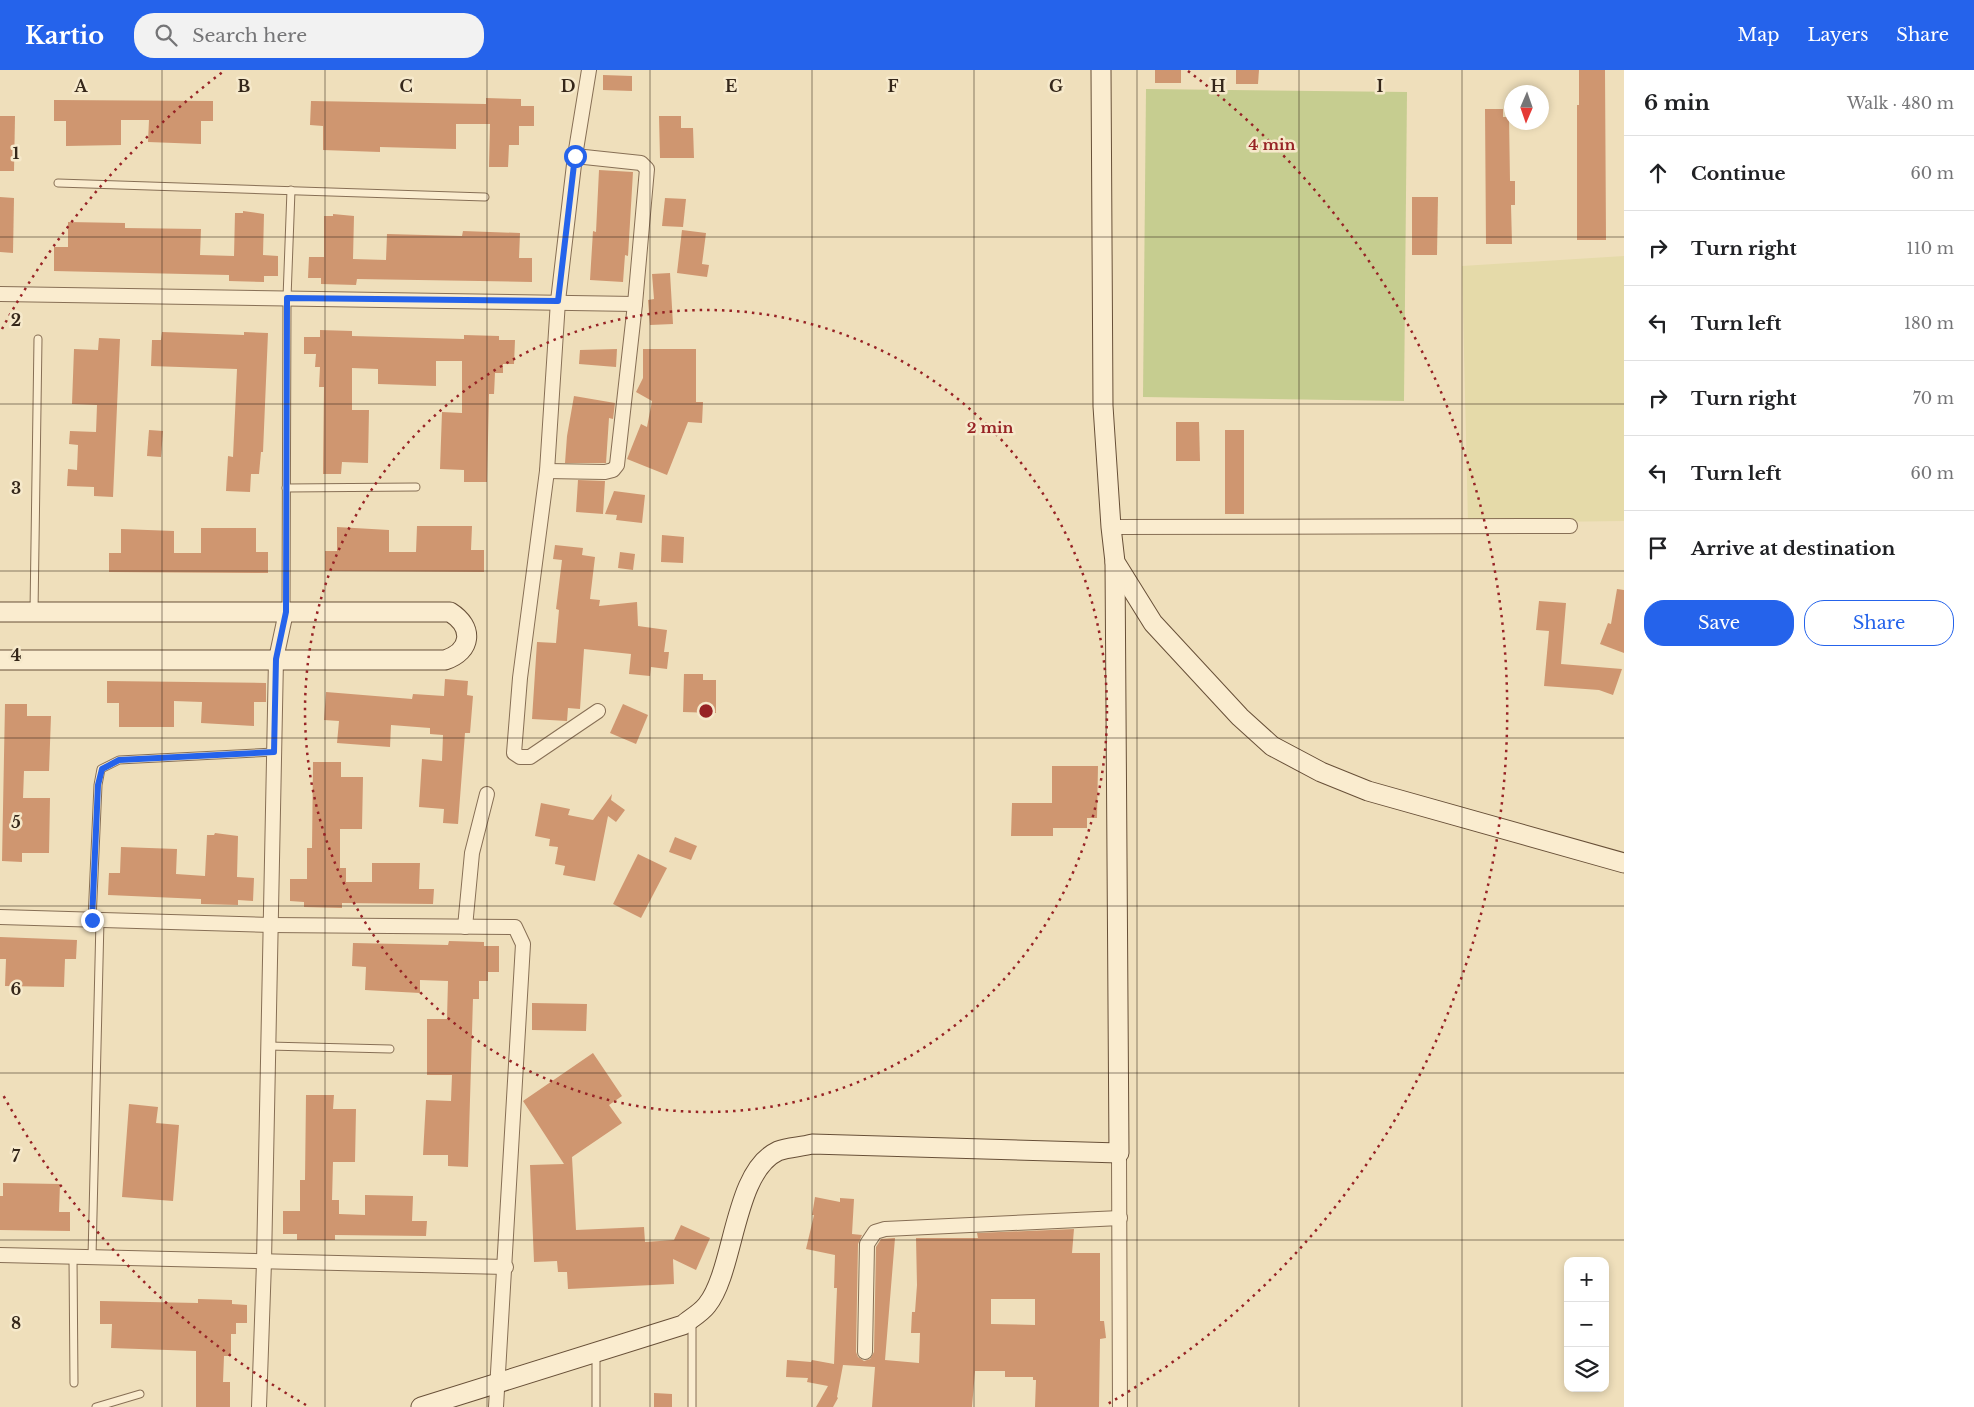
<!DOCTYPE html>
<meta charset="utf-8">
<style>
body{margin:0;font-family:"Libre Baskerville",serif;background:#f2f2f2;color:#202124}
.controls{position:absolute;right:15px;bottom:15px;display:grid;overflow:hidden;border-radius:10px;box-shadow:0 2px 8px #0003}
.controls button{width:45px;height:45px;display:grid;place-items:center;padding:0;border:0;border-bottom:1px solid #e0e0e0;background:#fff;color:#202124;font:25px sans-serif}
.compass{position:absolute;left:1504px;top:15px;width:45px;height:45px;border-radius:50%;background:#fff;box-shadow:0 2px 8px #0003;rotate:182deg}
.stop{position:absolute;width:15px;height:15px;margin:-11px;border:4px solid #2563eb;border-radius:50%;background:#fff}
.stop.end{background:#2563eb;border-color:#fff;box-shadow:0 1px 5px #0008}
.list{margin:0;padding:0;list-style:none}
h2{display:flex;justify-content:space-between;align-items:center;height:65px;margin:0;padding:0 20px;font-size:21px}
h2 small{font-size:16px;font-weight:400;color:#757577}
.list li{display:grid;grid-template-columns:32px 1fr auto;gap:15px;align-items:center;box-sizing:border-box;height:75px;padding:0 20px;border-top:1px solid #e0e0e0}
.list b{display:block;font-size:19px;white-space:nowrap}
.list em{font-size:16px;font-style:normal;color:#757577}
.actions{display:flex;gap:10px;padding:15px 20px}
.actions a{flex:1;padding:11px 0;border:1px solid #2563eb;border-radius:20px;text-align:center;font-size:18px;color:#2563eb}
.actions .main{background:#2563eb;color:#fff}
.icon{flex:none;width:28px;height:28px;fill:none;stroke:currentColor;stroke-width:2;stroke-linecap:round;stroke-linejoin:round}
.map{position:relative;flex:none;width:1624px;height:1337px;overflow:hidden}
header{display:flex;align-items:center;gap:30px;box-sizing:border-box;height:70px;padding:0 25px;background:#2563eb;color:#fff}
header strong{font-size:24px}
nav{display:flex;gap:28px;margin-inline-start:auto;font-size:18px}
.search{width:350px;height:45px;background:#f2f2f2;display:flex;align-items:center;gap:12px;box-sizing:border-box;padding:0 18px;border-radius:20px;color:#757577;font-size:19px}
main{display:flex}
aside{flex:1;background:#fff}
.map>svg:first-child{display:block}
</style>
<header>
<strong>Kartio</strong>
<div class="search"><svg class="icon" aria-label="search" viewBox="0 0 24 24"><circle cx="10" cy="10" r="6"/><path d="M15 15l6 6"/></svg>Search here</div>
<nav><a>Map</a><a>Layers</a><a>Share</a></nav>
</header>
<main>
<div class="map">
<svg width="1624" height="1337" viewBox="0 0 1624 1337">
<rect width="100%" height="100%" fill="#efdfbb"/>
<!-- farmland -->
<path fill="#e5daa9" d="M1624,186V451L1468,453L1462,196Z"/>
<!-- green -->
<path fill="#c6cd90" d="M1146,19L1407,22L1404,331L1143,327Z"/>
<!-- building -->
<g fill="#cf9670" fill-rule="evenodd">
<rect x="1155" y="0" width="26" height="13"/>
<path d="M1236,0H1259L1258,14H1236Z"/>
<path d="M1579,0H1605L1606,170H1577V35H1579Z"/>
<path d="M603,5L632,6V21L603,20Z"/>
<path d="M486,28L521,29V36H534V56H519V75H509L508,97H489L490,54H456V79L380,77V82L323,80V56L310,55L311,31L486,34Z"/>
<path d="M54,30L213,31V51H201V74L148,72L149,50H121V75L66,76V51H54Z"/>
<path d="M1485,39H1503V47H1509L1510,111H1515V135H1511L1512,174H1486Z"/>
<path d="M0,46H15L14,101H0Z"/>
<path d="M659,46H681V58H693L694,88H660Z"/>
<path d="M599,100L633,102L628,186L625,185L623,212L590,210L593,161L596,162Z"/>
<path d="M0,127L14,128L13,183L0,182Z"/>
<path d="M1412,127H1438L1437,185H1412Z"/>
<path d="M665,128L686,129L683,157L662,156Z"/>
<path d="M243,141L264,144L263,185L278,186V206H264V212L229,211V205L54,201V177H68V152L125,153V158L201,159L200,185L234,186L235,143H243Z"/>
<path d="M333,144L354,146L353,189L386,190L387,164L462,166L463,161L520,163L519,188H532V212L357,209L356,215L321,214V208H308L309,187H324V146H333Z"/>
<path d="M682,160L706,163L702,194L709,195L707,207L677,203Z"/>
<path d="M670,203L673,254L650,255L648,230L654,229L652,204Z"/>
<path d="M320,260L352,261V266L464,269V265L499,266V270H515L514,294H503V303H495L494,324H489L487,412H464V400L440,399L442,342L462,343V291H436V316L378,314V299L352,298V340H369L368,393L342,392L341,404H323L324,317H319L320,297H315L316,284H304V267H320Z"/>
<path d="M162,262L244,265V262L268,263L263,382H261L259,404H251L250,422L226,421L228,386L233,387L237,299L151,296L152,270H161Z"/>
<path d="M99,268L120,269L113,427L94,426V417L67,416L68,399L77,400L78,375L69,374L70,361L96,362L97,335L72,334L74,279L98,280Z"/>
<path d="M617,279L616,297L579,294L580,280Z"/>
<path d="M643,279H696V332H703L702,353L688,352L667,405L627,389L641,354L647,357L652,331L636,322L643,308Z"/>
<path d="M574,326L615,333L613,349L609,348L606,393H565L567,366Z"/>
<path d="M1176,352H1199L1200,391H1176Z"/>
<path d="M149,360L163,361L161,387L147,386Z"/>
<rect x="1225" y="360" width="19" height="84"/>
<path d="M578,410L605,411L603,444L576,442Z"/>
<path d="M614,421L645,425L642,453L616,450L617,445L605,444Z"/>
<path d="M417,456H472L471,480H484V502L325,501V481H337V457L389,460V482H416Z"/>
<path d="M201,458H256V482H268V503L109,502V483H121V459L174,461V483H201Z"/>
<path d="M662,465L684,467L683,493L661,492Z"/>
<path d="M555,475L583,478L582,485L595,487L590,529L600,530L599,536L637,532L638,556L667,560L664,582H669L667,599L651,597L650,606L629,604L631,584L584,579L580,639L568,638L567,651L532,649L537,572L556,573L559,540L556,539L562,490L553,489Z"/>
<path d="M620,482L635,484L633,500L618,498Z"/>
<path d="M1617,519L1624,520V583L1600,574L1608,553L1611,554Z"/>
<path d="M1539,531L1566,533L1561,594L1622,599L1613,625L1599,620L1544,616L1549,561L1536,560Z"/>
<path d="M684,604H703V610H716V643L683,642Z"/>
<path d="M445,609L468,611L467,625L473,626L470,663H465L458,754L443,753L444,739L419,737L422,689L442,691L443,665L430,664V658L391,655L390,677L337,673L339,651L324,650L326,622L412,629L413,624L444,626Z"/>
<path d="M107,611L266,613V632H254V656L201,653L202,632L174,631V657H119V633H107Z"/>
<path d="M5,634H27V646H51L49,701H24L23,728H50L49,783H22V792L2,791Z"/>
<path d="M623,634L648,645L636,674L610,663Z"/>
<path d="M313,692H341V707H363L362,759H340V798H346V812H372V793H420L419,819H434L433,834L342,833V838L304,837V832L290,831V809H307V778H312Z"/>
<path d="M1052,696H1098L1097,748H1087V758H1053V766H1011L1012,733H1052Z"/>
<path d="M612,724L611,730L625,740L616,752L608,746L595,811L563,805L565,796L555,794L558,777L549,776L550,769L535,766L541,733L570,739L568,745L593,750Z"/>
<path d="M215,763L238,766L237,807L254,808L253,831L238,830V835L201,834V829L108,825L109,803H120L121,777L177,779L176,804L205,806L207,765H214Z"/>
<path d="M675,767L697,776L691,790L669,782Z"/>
<path d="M638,784L667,798L641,848L613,834Z"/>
<path d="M0,867L77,870L76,889H65L64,917L5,916L6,889H0Z"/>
<path d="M449,871L484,872V876H499V902H488V911H479V929H473L468,1097L448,1096V1085H423L426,1030L451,1031L452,1005H427V949H447L448,911L420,910V923L365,920L366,897L352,896L353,873L448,875Z"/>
<path d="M532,933L587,934L586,961L532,960Z"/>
<path d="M593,983L622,1026L609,1035L622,1053L572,1087L576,1160L644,1157L645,1172L674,1170L681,1155L710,1168L696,1200L673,1189L674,1214L568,1219L567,1202H558L557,1191L534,1192L530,1095L564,1094L523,1031Z"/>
<path d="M306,1025H334L333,1039H356L355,1092H333L332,1130H339V1144L365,1145V1125L413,1126L412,1151H427L426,1166L335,1165V1170H297V1164H283V1141H300V1110H305Z"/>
<path d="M129,1034L158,1037L156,1053L179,1055L173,1131L122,1127Z"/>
<path d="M3,1113L60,1114L59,1142H70V1161L0,1160V1126H3Z"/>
<path d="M815,1127L840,1132V1128L854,1129L852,1164L862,1165L858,1174L856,1282L858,1287L864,1291L870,1289L874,1282L876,1177L881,1169L895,1168L885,1290L919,1293L920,1263H911L912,1242H915L917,1215L916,1168H978L977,1163L1074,1159L1072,1183H1100V1251H1104L1106,1268L1100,1269L1099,1337H1035L1036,1310H1033V1307H1005V1301H975L972,1337H872L875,1297L843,1295L837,1327L838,1328L833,1337H816L828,1316L807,1312L808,1308L786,1307L787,1290L811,1292L812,1290L834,1294L837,1218H834L835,1185L806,1179L814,1145H812ZM991,1229H1035V1255L991,1254Z"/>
<path d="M198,1229L232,1230V1234L247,1235V1253H236V1264H231V1286H224L223,1312H230V1337H196V1281L111,1278L112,1254H100V1231L198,1233Z"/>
<path d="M654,1323L672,1324V1337H654Z"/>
</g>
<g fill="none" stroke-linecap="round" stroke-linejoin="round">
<!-- lane casing -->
<g stroke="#876f55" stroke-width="9">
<g id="lane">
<path d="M58,113L485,127"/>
<path d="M286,418L416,417"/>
<path d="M286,541L287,228L291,120"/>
<path d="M34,542L38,269"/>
<path d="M92,850L98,715L101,699L119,690L274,682"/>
<path d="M268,976L390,979"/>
<path d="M73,1187L74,1313"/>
<path d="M92,1187L100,850"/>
<path d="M692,1252V1337"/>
<path d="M96,1337L140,1324"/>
<path d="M596,1337V1285"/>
</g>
</g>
<!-- street casing -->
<g stroke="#876f55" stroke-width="16">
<g id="street">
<path d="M589,0L575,86L558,231L547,401L520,608L514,683L520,687H530L598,641"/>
<path d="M0,224L635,234"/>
<path d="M547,401L605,402L613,400L617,395L635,234L647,99L641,93L575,86"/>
<path d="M1111,457L1570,456"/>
<path d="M0,847L271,855L515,857L523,874L496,1337"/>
<path d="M465,857L472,783L487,724"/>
<path d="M1119,1083L1120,1337"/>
<path d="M0,1185L506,1197"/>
<path d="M865,1282L867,1174L875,1162L885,1159L1120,1148"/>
<path d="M259,1337L264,1192L276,589L286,542"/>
</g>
</g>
<!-- secondary casing -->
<g stroke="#685038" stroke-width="21">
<g id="secondary">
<path d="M1101,0L1103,336L1111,457L1115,492L1153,553L1240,647L1272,676L1321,702L1368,721L1624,793"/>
<path d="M0,542H450C474,557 472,581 445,590H0"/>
<path d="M421,1337L683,1255C690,1249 701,1243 707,1235C735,1200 733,1102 778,1081C788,1077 802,1077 812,1074L1119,1083L1115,492"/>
</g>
</g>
<!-- lane -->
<use href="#lane" stroke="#faeccf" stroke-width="7"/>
<!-- street -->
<use href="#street" stroke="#faeccf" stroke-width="14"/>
<!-- secondary -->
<use href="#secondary" stroke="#faeccf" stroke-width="19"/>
</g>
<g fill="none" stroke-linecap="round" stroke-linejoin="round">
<!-- route -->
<path stroke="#2563eb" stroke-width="6" d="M92,850L98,715L102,699L119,690L274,682L276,589L286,542L287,228L558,231L575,86"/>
</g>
<!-- grid -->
<path fill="none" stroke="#35271a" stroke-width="1" stroke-opacity="0.55" d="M162,0V1337M325,0V1337M487,0V1337M650,0V1337M812,0V1337M974,0V1337M1137,0V1337M1299,0V1337M1462,0V1337M0,167H1624M0,334H1624M0,501H1624M0,668H1624M0,836H1624M0,1003H1624M0,1170H1624"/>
<!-- distance rings -->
<g fill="none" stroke="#972325" stroke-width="2.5" stroke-dasharray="2.5 5">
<circle cx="706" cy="641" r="401"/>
<path d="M306 1335A801 801 0 0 1 2 1023M2 259A801 801 0 0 1 224 1M1188 1A801 801 0 0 1 1106 1335"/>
</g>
<g font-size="16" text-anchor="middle" font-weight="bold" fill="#35271a" stroke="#f6e9cb" stroke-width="5" stroke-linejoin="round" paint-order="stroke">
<text x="81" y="22">A</text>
<text x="244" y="22">B</text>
<text x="406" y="22">C</text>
<text x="568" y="22">D</text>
<text x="731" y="22">E</text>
<text x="893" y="22">F</text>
<text x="1056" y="22">G</text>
<text x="1218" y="22">H</text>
<text x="1380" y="22">I</text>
<text x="16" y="89">1</text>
<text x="16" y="256">2</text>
<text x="16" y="424">3</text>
<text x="16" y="591">4</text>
<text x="16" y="758">5</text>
<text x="16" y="925">6</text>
<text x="16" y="1092">7</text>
<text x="16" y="1259">8</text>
</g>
<circle cx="706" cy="641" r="8" fill="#972325" stroke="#f6e9cb" stroke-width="2.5"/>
<g font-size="15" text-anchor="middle" font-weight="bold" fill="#972325" stroke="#f6e9cb" stroke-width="5" stroke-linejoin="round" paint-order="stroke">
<text x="1272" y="80">4 min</text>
<text x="990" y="363">2 min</text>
</g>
</svg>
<div class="controls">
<button>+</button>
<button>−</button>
<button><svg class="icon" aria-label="layers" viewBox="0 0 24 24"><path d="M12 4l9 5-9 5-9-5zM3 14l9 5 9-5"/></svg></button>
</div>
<svg class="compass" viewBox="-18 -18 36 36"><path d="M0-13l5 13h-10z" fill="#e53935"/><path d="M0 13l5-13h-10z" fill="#757577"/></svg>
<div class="stop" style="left:575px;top:86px"></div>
<div class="stop end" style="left:92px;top:850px"></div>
</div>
<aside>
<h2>6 min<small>Walk · 480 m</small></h2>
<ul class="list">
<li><svg class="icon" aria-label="ahead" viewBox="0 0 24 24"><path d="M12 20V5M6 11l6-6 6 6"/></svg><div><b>Continue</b></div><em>60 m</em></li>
<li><svg class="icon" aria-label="right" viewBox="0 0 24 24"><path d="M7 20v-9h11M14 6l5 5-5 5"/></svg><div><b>Turn right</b></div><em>110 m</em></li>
<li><svg class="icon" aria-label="left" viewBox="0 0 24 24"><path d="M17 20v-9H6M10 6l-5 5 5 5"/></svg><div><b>Turn left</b></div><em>180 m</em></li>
<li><svg class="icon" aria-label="right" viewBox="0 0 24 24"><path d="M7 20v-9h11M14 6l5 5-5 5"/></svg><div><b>Turn right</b></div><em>70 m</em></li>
<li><svg class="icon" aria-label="left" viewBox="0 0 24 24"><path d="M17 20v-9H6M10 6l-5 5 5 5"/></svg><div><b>Turn left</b></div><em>60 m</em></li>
<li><svg class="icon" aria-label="arrive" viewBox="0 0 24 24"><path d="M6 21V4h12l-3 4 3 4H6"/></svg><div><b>Arrive at destination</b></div></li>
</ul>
<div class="actions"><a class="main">Save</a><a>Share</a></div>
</aside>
</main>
